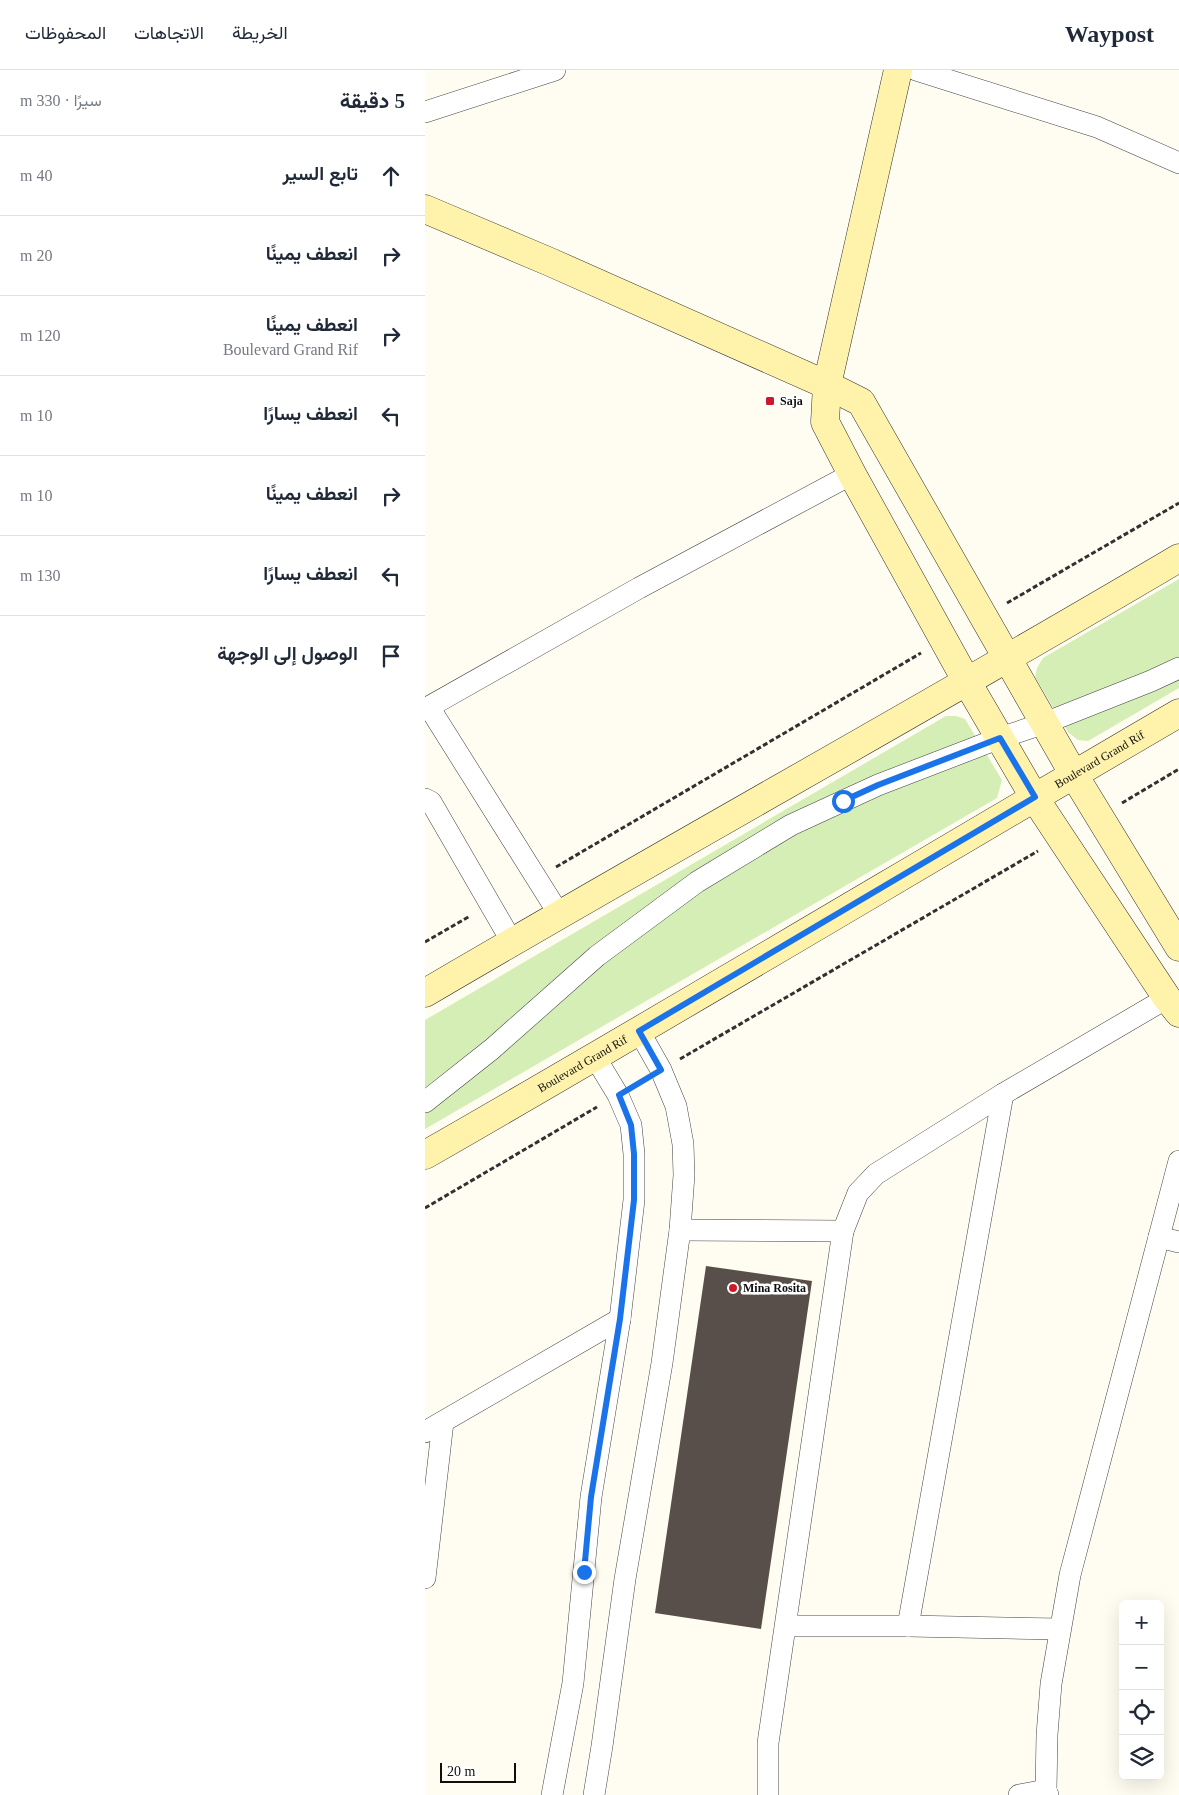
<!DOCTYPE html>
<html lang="ar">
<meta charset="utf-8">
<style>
body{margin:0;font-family:"Times New Roman",Vazirmatn,serif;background:#f2f2f3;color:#1f2937;direction:rtl}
.controls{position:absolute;right:15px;bottom:15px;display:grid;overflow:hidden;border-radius:8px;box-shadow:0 5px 20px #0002}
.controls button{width:45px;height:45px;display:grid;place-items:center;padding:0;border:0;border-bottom:1px solid #e0e1e3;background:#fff;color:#1f2937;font:25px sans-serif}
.scale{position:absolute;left:15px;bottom:12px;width:76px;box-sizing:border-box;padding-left:5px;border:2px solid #0f0f0f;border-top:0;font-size:14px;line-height:18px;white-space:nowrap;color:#0f0f0f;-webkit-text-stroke:4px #fff;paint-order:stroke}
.stop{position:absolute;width:15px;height:15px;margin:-11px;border:4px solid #1a73e8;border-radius:50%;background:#fff}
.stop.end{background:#1a73e8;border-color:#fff;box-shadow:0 1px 5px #0008}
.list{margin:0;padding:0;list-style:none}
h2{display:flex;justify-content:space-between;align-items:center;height:65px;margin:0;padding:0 20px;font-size:21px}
h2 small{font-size:16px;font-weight:400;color:#747a83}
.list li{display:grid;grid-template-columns:32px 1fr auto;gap:15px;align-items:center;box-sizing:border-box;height:80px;padding:0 20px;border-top:1px solid #e0e1e3}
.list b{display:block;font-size:19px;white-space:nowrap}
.list p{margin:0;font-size:16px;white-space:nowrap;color:#747a83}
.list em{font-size:16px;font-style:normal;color:#747a83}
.icon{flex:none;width:28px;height:28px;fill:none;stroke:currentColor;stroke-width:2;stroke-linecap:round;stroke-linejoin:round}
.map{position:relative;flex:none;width:754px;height:1725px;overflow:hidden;direction:ltr}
header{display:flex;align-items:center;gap:30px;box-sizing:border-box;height:70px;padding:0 25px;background:#fff;border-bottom:1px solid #e0e1e3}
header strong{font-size:24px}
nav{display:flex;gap:28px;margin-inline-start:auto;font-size:18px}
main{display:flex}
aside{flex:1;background:#fff}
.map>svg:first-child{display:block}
</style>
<header>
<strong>Waypost</strong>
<nav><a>الخريطة</a><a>الاتجاهات</a><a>المحفوظات</a></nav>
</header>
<main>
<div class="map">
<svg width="754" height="1725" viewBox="0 0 754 1725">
<rect width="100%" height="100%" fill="#fffcf1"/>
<!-- green -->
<g fill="#d5eeb6">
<path d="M754,509V618L663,671L653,670L643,662L610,607L612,598L618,588Z"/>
<path d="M521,646H531L540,649L577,710L572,728L0,1059V950Z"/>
</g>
<!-- building -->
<path fill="#594f4a" d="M281,1196L387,1211L336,1559L230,1543Z"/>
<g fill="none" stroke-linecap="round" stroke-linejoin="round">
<!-- street casing -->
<g stroke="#424242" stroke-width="22">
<g id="street">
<path d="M491,0L672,57L754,93"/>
<path d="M0,42L130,0"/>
<path d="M4,637L134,844"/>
<path d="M0,639L214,518L427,404"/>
<path d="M0,729L6,732L87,872"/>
<path d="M0,1032L67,979L172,886L272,812L366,755L453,715L575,668L620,653L726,611L754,598"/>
<path d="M255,1160L418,1161L433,1123L451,1104L578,1024L742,928"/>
<path d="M734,1167L754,1172"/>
<path d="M0,1362L195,1249"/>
<path d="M0,1508L18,1352"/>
<path d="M361,1556H483L634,1559"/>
<path d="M483,1556L578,1024"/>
<path d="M127,1725L148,1613L166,1427L195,1249L209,1130V1084L206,1055L193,1025L170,987"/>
<path d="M169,1725L177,1676L200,1509L237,1293L255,1160L259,1105L258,1074L251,1036L236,1000L214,961"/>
<path d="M343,1725V1673L418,1161"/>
<path d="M594,1725L621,1720"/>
<path d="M623,1725L621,1720L622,1665L626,1614L645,1505L754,1091"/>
</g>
</g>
<!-- secondary casing -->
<g stroke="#313131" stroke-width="29">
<g id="secondary">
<path d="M473,0L402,315L400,352L427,404L542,612L609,727L742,928L754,943"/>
<path d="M0,139L125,192L402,315L436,332L649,705L754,877"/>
<path d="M0,923C250,776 504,636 754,488"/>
<path id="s1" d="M0,1085C253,940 502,790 754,643"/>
</g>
</g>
<!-- path -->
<g stroke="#313131" stroke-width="3" stroke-dasharray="5 2.5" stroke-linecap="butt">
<path d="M582,533L754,433"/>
<path d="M697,733L754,699"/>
<path d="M131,797L496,583"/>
<path d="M0,872L45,846"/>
<path d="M255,989L613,781"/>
<path d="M0,1138L172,1037"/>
</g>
<!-- street -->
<use href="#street" stroke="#fff" stroke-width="21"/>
<!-- secondary -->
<use href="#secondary" stroke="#fff3ac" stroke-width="28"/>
</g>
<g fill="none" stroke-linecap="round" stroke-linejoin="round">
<!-- route -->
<path stroke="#1a73e8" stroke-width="6" d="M159,1502L166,1427L195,1249L209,1130V1084L206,1055L194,1025L236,1000L214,961L610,727L575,668L453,715L418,731"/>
</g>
<!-- markers -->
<g fill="#cd1927" stroke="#fff" stroke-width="2">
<rect x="340" y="326" width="10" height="10" rx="2.5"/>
<circle cx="308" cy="1218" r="5"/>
</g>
<g text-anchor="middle" stroke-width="5" stroke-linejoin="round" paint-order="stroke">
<!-- poi labels -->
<g font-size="12" font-weight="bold" fill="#0f0f0f" stroke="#fff" text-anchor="start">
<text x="355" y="335">Saja</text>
<text x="318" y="1222">Mina Rosita</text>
</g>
<!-- street labels -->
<g font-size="12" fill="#0f0f0f" stroke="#fff">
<text dy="4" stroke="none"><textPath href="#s1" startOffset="782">Boulevard Grand Rif</textPath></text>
<text dy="4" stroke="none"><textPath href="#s1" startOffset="182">Boulevard Grand Rif</textPath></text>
</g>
</g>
</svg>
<div class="controls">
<button>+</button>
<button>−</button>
<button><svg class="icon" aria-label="locate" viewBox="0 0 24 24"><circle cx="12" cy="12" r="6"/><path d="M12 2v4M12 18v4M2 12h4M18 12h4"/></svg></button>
<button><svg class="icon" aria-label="layers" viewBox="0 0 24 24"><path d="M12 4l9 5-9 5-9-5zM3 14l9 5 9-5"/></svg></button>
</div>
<div class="scale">20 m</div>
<div class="stop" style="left:418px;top:731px"></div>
<div class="stop end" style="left:159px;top:1502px"></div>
</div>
<aside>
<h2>5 دقيقة<small>سيرًا · 330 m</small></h2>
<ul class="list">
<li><svg class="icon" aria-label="ahead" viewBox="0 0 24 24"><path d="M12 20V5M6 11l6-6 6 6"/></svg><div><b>تابع السير</b></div><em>40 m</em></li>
<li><svg class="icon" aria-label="right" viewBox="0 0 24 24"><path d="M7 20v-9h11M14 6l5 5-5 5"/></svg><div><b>انعطف يمينًا</b></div><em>20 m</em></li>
<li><svg class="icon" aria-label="right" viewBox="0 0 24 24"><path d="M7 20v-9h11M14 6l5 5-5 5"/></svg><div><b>انعطف يمينًا</b><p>Boulevard Grand Rif</p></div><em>120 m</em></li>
<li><svg class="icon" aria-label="left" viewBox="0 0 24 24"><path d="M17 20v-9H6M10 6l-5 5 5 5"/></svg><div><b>انعطف يسارًا</b></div><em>10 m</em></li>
<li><svg class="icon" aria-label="right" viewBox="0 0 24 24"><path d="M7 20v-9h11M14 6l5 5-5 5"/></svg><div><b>انعطف يمينًا</b></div><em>10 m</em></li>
<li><svg class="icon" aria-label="left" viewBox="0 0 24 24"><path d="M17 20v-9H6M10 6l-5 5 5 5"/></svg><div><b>انعطف يسارًا</b></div><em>130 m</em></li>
<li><svg class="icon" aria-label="arrive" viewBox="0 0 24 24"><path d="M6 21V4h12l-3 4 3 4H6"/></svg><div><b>الوصول إلى الوجهة</b></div></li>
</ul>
</aside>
</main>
